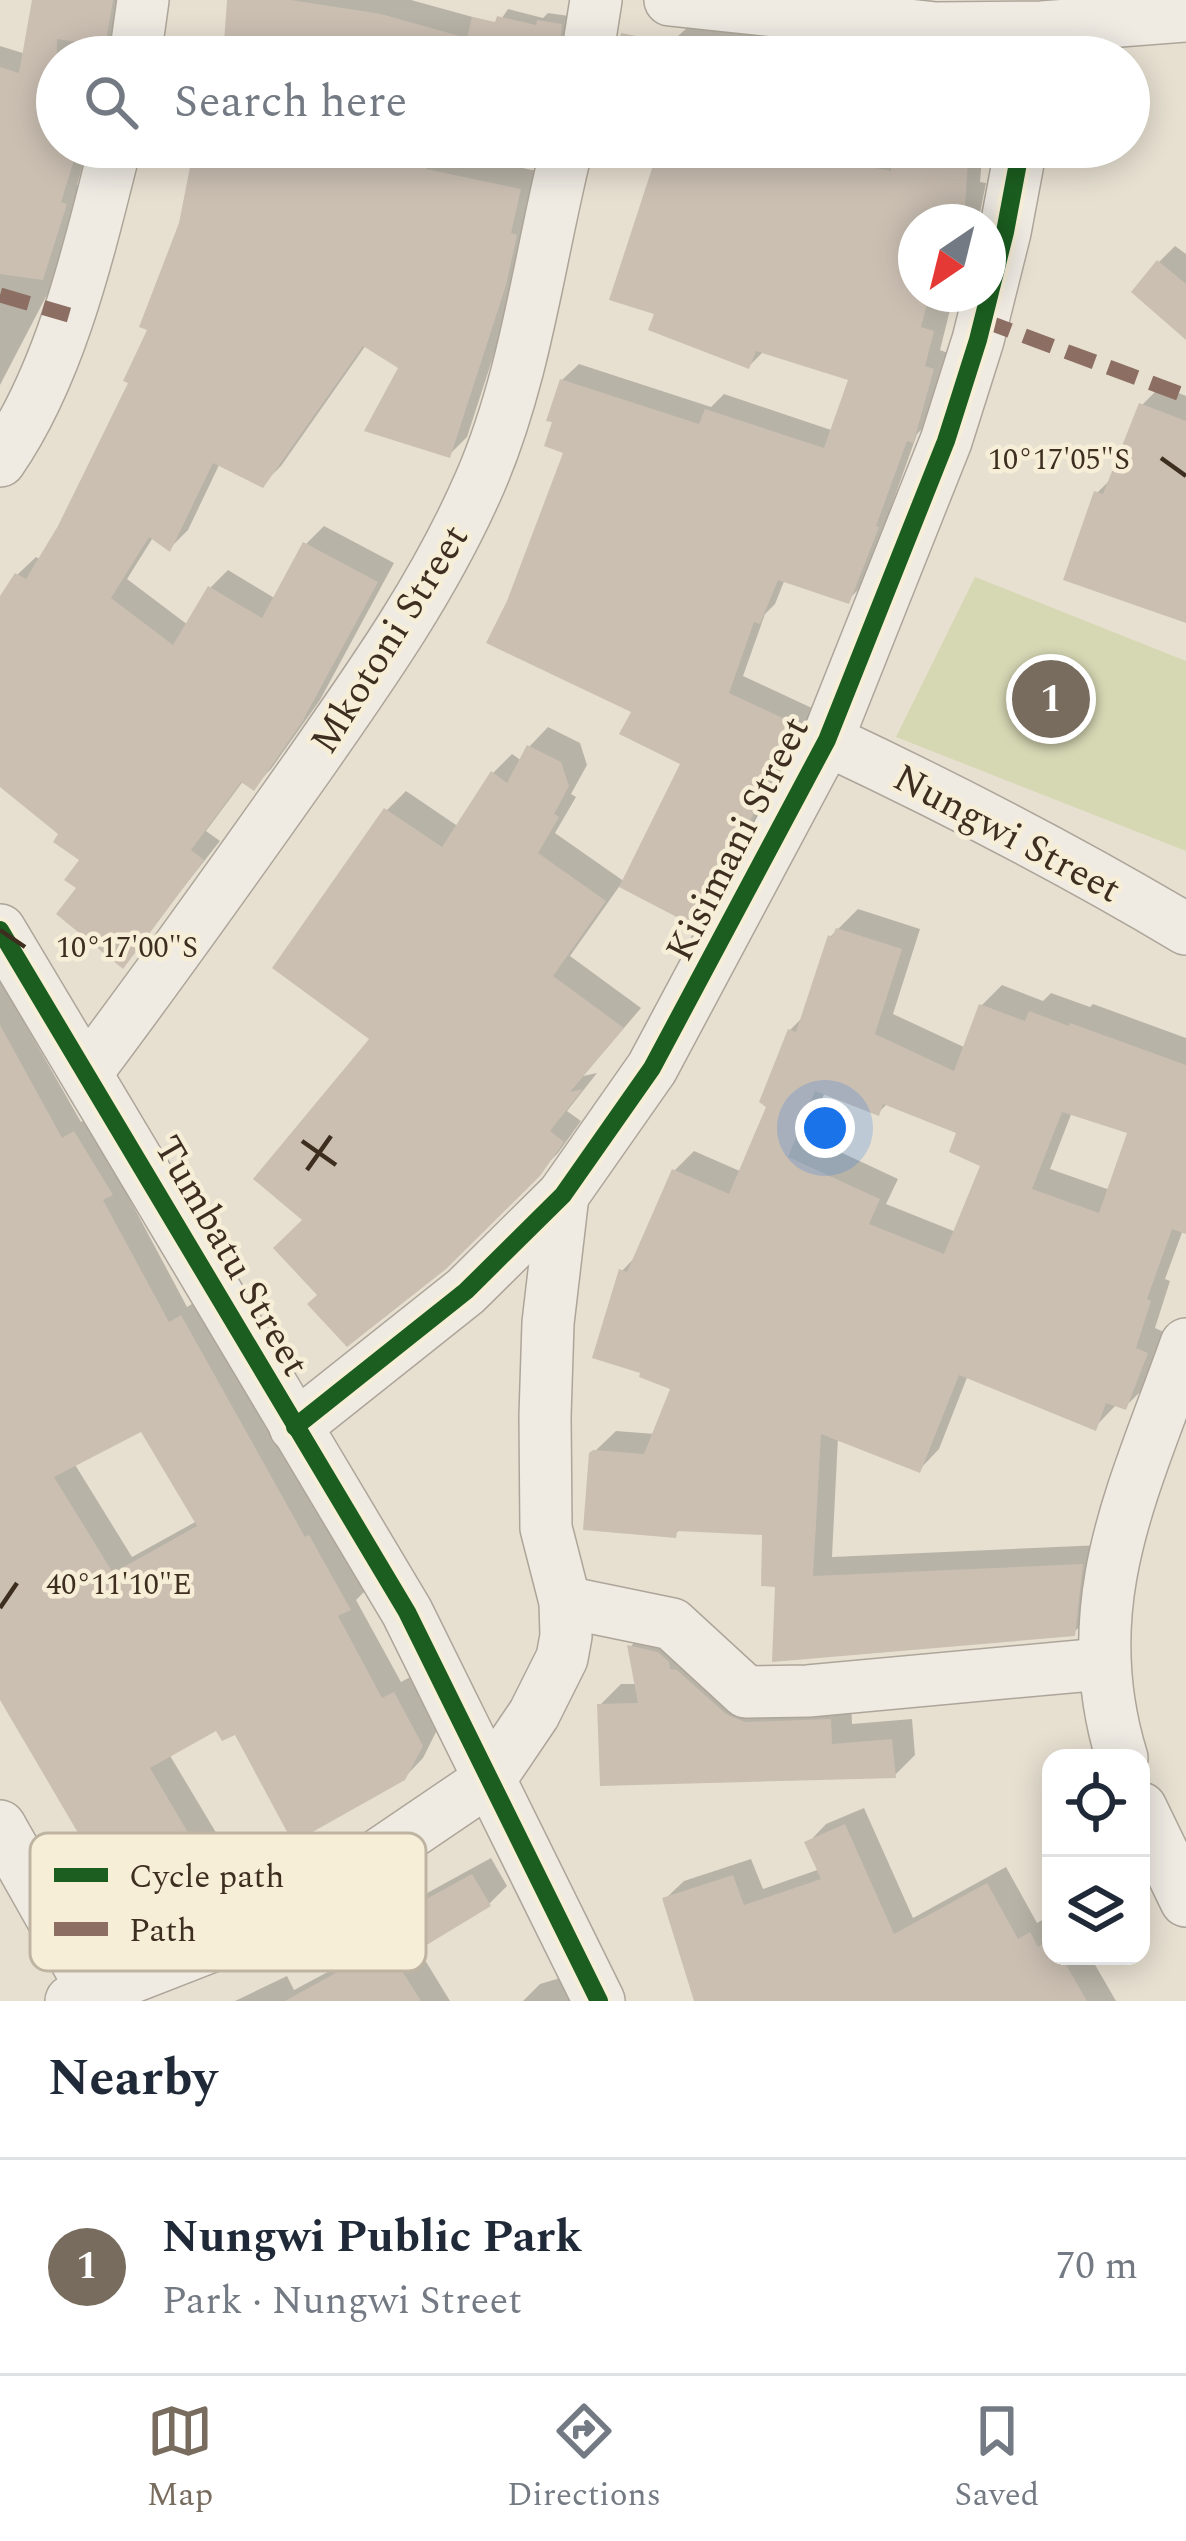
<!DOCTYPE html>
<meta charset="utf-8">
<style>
body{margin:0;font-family:Spectral,serif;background:#f6f6f7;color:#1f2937}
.controls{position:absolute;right:36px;bottom:36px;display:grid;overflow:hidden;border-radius:24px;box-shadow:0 6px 30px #0003}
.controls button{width:108px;height:108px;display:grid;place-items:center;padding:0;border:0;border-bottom:3px solid #e0e1e3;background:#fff;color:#1f2937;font:60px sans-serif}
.compass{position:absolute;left:898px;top:204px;width:108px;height:108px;border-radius:50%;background:#fff;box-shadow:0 6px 30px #0003;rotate:215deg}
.you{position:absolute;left:825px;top:1128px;width:42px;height:42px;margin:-30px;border:9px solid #fff;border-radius:50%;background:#1a73e8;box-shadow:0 0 0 18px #1a73e833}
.badge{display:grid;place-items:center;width:78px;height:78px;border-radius:50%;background:#786c5e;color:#fff;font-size:39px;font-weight:700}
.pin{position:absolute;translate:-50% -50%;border:6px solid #fff;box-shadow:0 3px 12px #0006}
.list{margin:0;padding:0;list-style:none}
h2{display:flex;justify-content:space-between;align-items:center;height:156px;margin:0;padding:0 48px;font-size:51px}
h2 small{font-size:39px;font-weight:400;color:#747a83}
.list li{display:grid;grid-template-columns:78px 1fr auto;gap:36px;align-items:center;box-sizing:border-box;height:216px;padding:0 48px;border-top:3px solid #e0e1e3}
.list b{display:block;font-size:45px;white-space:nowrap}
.list p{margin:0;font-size:39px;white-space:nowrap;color:#747a83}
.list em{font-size:39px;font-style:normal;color:#747a83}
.icon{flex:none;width:66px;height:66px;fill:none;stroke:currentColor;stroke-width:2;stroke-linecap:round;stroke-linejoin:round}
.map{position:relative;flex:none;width:1186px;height:2001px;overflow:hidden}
.search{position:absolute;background:#fff;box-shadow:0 6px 30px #0003;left:36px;right:36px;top:36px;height:132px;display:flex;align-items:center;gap:30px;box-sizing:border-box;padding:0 42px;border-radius:66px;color:#747a83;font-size:45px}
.sheet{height:372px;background:#fff}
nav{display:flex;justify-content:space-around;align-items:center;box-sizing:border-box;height:168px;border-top:3px solid #e0e1e3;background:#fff;font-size:33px;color:#747a83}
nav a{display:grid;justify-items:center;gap:6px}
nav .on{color:#786c5e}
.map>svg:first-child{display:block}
</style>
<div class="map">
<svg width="1186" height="2001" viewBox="0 0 1186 2001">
<rect width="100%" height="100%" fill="#e7e0d1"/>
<!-- green -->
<path fill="#d6d7b3" d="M975,577L1186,661V851L896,737Z"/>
<!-- shadow -->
<g fill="#0003" fill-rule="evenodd">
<path d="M36,0H126L115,57H57V147H88L77,185L83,187L50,289L0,385V46L26,54Z"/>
<path d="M230,0H411L498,24L508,9L543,18L548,13L569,16L565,51L559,57H226Z"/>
<path d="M695,21L758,32L757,38L824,43V57H654Z"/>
<path d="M197,147H471L469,157L537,171L523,265L467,437L449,455L402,367L366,345L281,466L262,485L220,463L188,530L170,548L154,536L127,579L188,625L210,588L228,570L276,599L306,544L324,526L394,563L320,700L271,769L253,787L244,780L206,831L220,841L122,965L81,888L83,860L62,833L0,780V628L18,574L36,557L41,560L132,381L182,223Z"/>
<path d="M662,147H983L980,182L986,183L978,222H916V294H954L940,350L948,353L928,423L917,434L890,510L894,511L864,584L848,600L785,579L775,604L765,614L743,676L814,709L710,906L693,922L621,884L570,956L641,1008L583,1076L597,1073L567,1111L581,1121L558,1153L444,1266L321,1295L306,1219L373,1039L387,810L406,791L459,827L493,773L512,754L522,761L529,747L548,727L580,743L587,765L571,794L576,797L555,833L625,882L684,763L635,710L510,603L567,451L562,380L579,364L711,407L724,394L834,431L852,378L764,351L749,366L658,312Z"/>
<path d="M1175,246L1186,254V336L1159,262Z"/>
<path d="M1161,386L1186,396V620L1097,493L1113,477L1142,405Z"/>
<path d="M858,909L920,929L893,1014L966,1048L982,1005L1002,985L1043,1001L1051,993L1090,1007L1093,1004L1186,1038V1231L1183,1230L1165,1279L1170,1281L1155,1328L1166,1333L1145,1387L1125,1407L1117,1404L1095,1427L968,1375L939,1449L920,1469L838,1437L832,1557L1102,1545L1094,1613L1073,1633L778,1584L765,1532L682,1528L675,1534L592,1454L616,1431L655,1434L674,1387L622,1271L637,1255L674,1171L694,1151L742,1172L770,1106L790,1030L804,1016L830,937ZM825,1092L878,1113L888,1103L960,1131L983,1164L956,1232L886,1204L898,1179L806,1136ZM1072,1112L1131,1131L1110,1190L1050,1169Z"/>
<path d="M0,980L81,1122L93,1115L129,1175L121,1183L187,1307L200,1299L323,1522L327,1519L367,1589L356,1600L401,1682L412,1676L439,1726L423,1758L404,1778L218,1726L169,1754L236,1866L218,1884L110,1856L0,1695ZM143,1428L197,1521L132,1557L74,1463Z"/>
<path d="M651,1626L747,1694L851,1699L852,1724L912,1719L915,1755L894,1776L600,1705L621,1684H638L631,1646Z"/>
<path d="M864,1808L913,1918L1006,1867L1037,1923L1049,1916L1051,1920V1956H1090L1116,2001H698L665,1899L684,1881L751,1859L763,1889L820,1869L808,1843L826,1824Z"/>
<path d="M491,1858L507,1886L489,1904L417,1947L450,2001H235L287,1976L294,1990L352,1959L342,1943L361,1924L414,1893L418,1898Z"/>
<path d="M577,1973L592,2001H523L540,1984Z"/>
</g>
<!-- building -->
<g fill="#cbbfb2" fill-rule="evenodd">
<path d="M32,0H113L105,47L57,39V147H78L61,202L67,204L43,280L0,274V67L19,73Z"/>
<path d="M227,0H291L381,14L467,38L472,17L495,22L497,16L536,25L537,20L562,24L558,57H223Z"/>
<path d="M621,33L641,37L639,57H617Z"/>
<path d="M194,147H430L426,169L521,189L511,233L517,235L506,285L450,458L364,431L398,368L363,346L263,488L213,463L170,552L149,537L111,598L173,645L208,586L262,618L303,542L378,582L302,722L254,791L241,782L191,850L204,860L123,969L56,914L76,888L64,880L79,860L53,842L58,834L0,787V596L15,573L26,579L58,526L128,383L123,381L147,330L139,327L179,223Z"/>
<path d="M659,147H804V154L891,171L892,147H969L964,222H916V297L928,300L921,327L934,331L925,366L934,369L915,437L913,443L907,441L876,526L879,527L849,604L778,580L760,624L754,622L729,693L800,726L694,926L619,887L680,764L619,734L631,712L486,643L507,601L563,453L544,446L552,422L546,421L560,379L699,424L705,409L824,448L848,380L756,351L749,369L648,330L654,314L609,300Z"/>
<path d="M1157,260L1186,284V340L1131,292Z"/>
<path d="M1139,403L1186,421V623L1063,580L1094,491L1103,494Z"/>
<path d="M527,745L561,762L569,786L554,814L559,817L538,853L606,901L553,976L624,1028L570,1092L583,1089L550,1131L564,1142L540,1176L446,1269L347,1347L307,1304L317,1295L273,1248L302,1220L253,1179L369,1039L272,968L384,808L442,847L491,771L507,783Z"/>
<path d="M836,928L902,949L875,1034L954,1071L979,1004L1025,1021L1029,1011L1069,1026L1070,1023L1186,1065V1234L1172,1229L1147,1299L1151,1301L1136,1348L1148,1353L1126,1410L1106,1403L1096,1431L959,1375L920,1473L821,1434L813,1576L1083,1564L1075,1636L772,1662L775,1587L761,1586L762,1535L677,1531L676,1538L583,1530L589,1453L593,1450L644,1454L670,1389L639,1377L640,1373L592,1358L619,1269L627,1272L672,1169L729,1194L766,1107L759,1102L788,1029L796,1032L828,935L832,937ZM815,1091L879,1116L883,1104L956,1133L949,1152L980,1166L944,1254L869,1224L880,1199L788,1157ZM1062,1112L1127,1133L1099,1213L1032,1189Z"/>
<path d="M0,1025L62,1138L74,1131L113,1195L103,1200L169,1322L181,1315L305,1537L309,1535L351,1610L338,1616L382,1698L394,1692L423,1746L405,1780L293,1843L235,1735L222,1741L216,1731L150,1768L220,1887L149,1927L109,1860L102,1865L84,1836L81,1838L0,1700ZM141,1432L197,1526L113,1573L54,1477Z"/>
<path d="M627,1645L658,1652L669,1662L670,1669L677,1670L726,1714L745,1722L831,1719L832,1744L892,1739L896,1778L600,1786L597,1704L638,1703Z"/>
<path d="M845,1824L894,1934L987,1883L1018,1939L1030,1932L1038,1947L1051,1939V1956H1061L1087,2001H694L662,1898L733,1875L744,1905L821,1879L804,1842Z"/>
<path d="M472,1874L491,1906L397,1963L421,2001H285L352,1964L339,1942L395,1909L399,1914Z"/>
</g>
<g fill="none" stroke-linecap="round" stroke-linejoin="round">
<!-- minor casing -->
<g stroke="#ada599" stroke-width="54">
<g id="minor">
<path d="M670,0L936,28L1042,27L1186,16"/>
<path d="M135,57L143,0"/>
<path d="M587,57L596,0"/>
<path d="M0,461C61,373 89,250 115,147"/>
<path d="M827,740C950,798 1069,859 1186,929"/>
<path d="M0,930L407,1612L599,2001"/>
<path d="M87,1072C162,972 234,871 306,769C371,676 435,586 480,482C526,376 539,258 567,147"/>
<path d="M295,1427L466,1291L563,1195L652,1068L827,740L946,441L978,340L1005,232L1021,147"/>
<path d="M565,1602L672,1624L746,1692L808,1691L1102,1664"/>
<path d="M1122,1758C1074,1603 1135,1488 1186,1344"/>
<path d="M1141,1808L1186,1901"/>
<path d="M0,1826L99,2001"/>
<path d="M71,2001L258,1928L347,1876L490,1779L534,1714L562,1658L566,1636L565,1602L546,1528L545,1416L548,1323L563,1195"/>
</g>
</g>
<!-- minor -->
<use href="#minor" stroke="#efebe3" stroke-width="51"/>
<!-- quiet -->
<g stroke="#8d6e63" stroke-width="15" stroke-dasharray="30 15" stroke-linecap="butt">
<path d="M0,295L69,315"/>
<path d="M982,320L1186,396"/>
</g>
<!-- cycleway casing -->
<g stroke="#f7eed8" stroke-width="26">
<g id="cycleway">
<path d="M0,930L407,1612L599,2001"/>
<path d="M295,1427L466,1291L563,1195L652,1068L827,740L946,441L978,340L1005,232L1021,147"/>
</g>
</g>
<!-- cycleway -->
<use href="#cycleway" stroke="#1b5e20" stroke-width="18"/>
</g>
<!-- ticks -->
<path fill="none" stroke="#3d2e20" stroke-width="4.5" d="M1161,458L1186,476M0,930L25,947M302,1141L336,1165M307,1170L331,1136M0,1608L17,1583"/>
<g text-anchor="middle" stroke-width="9" stroke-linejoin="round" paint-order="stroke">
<!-- street labels -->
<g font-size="39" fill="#3d2e20" stroke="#f7eed8">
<text transform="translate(388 638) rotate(-58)" y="14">Mkotoni Street</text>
<text transform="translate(1008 832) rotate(28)" y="14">Nungwi Street</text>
<text transform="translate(736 838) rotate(-63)" y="14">Kisimani Street</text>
<text transform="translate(233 1255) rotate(60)" y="14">Tumbatu Street</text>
</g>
</g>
<!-- legend -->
<rect x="30" y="1833" width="396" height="138" rx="18" fill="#f7eed8" stroke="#bfb4a1" stroke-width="3"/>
<rect x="54" y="1868" width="54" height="14" fill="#1b5e20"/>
<rect x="54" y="1922" width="54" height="14" fill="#8d6e63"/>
<g font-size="33" fill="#3d2e20">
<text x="129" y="1887">Cycle path</text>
<text x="129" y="1941">Path</text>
</g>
<g font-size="30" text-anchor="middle" fill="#3d2e20" stroke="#f7eed8" stroke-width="9" stroke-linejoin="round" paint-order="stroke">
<text x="1059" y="469">10°17'05"S</text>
<text x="127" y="957">10°17'00"S</text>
<text x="119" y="1594">40°11'10"E</text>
</g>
</svg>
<div class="controls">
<button><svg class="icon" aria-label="locate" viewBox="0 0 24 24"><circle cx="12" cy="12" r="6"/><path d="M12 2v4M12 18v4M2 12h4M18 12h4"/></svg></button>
<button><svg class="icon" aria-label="layers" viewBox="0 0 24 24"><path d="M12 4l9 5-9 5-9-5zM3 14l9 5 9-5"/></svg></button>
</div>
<svg class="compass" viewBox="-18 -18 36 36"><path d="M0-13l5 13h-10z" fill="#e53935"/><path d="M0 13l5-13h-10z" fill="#747a83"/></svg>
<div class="you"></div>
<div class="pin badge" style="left:1051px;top:699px">1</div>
<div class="search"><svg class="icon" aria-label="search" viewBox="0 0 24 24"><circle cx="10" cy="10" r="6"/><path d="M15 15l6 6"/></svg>Search here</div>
</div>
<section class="sheet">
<h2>Nearby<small></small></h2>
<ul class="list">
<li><span class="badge">1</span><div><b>Nungwi Public Park</b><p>Park · Nungwi Street</p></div><em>70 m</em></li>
</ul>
</section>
<nav>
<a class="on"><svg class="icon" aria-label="map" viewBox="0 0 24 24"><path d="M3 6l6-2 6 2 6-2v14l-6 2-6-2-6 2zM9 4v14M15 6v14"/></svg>Map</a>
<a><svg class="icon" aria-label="directions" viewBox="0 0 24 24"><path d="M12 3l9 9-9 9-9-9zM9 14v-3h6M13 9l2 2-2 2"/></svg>Directions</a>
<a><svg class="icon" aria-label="saved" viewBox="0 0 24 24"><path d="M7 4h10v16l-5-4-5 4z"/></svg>Saved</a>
</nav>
